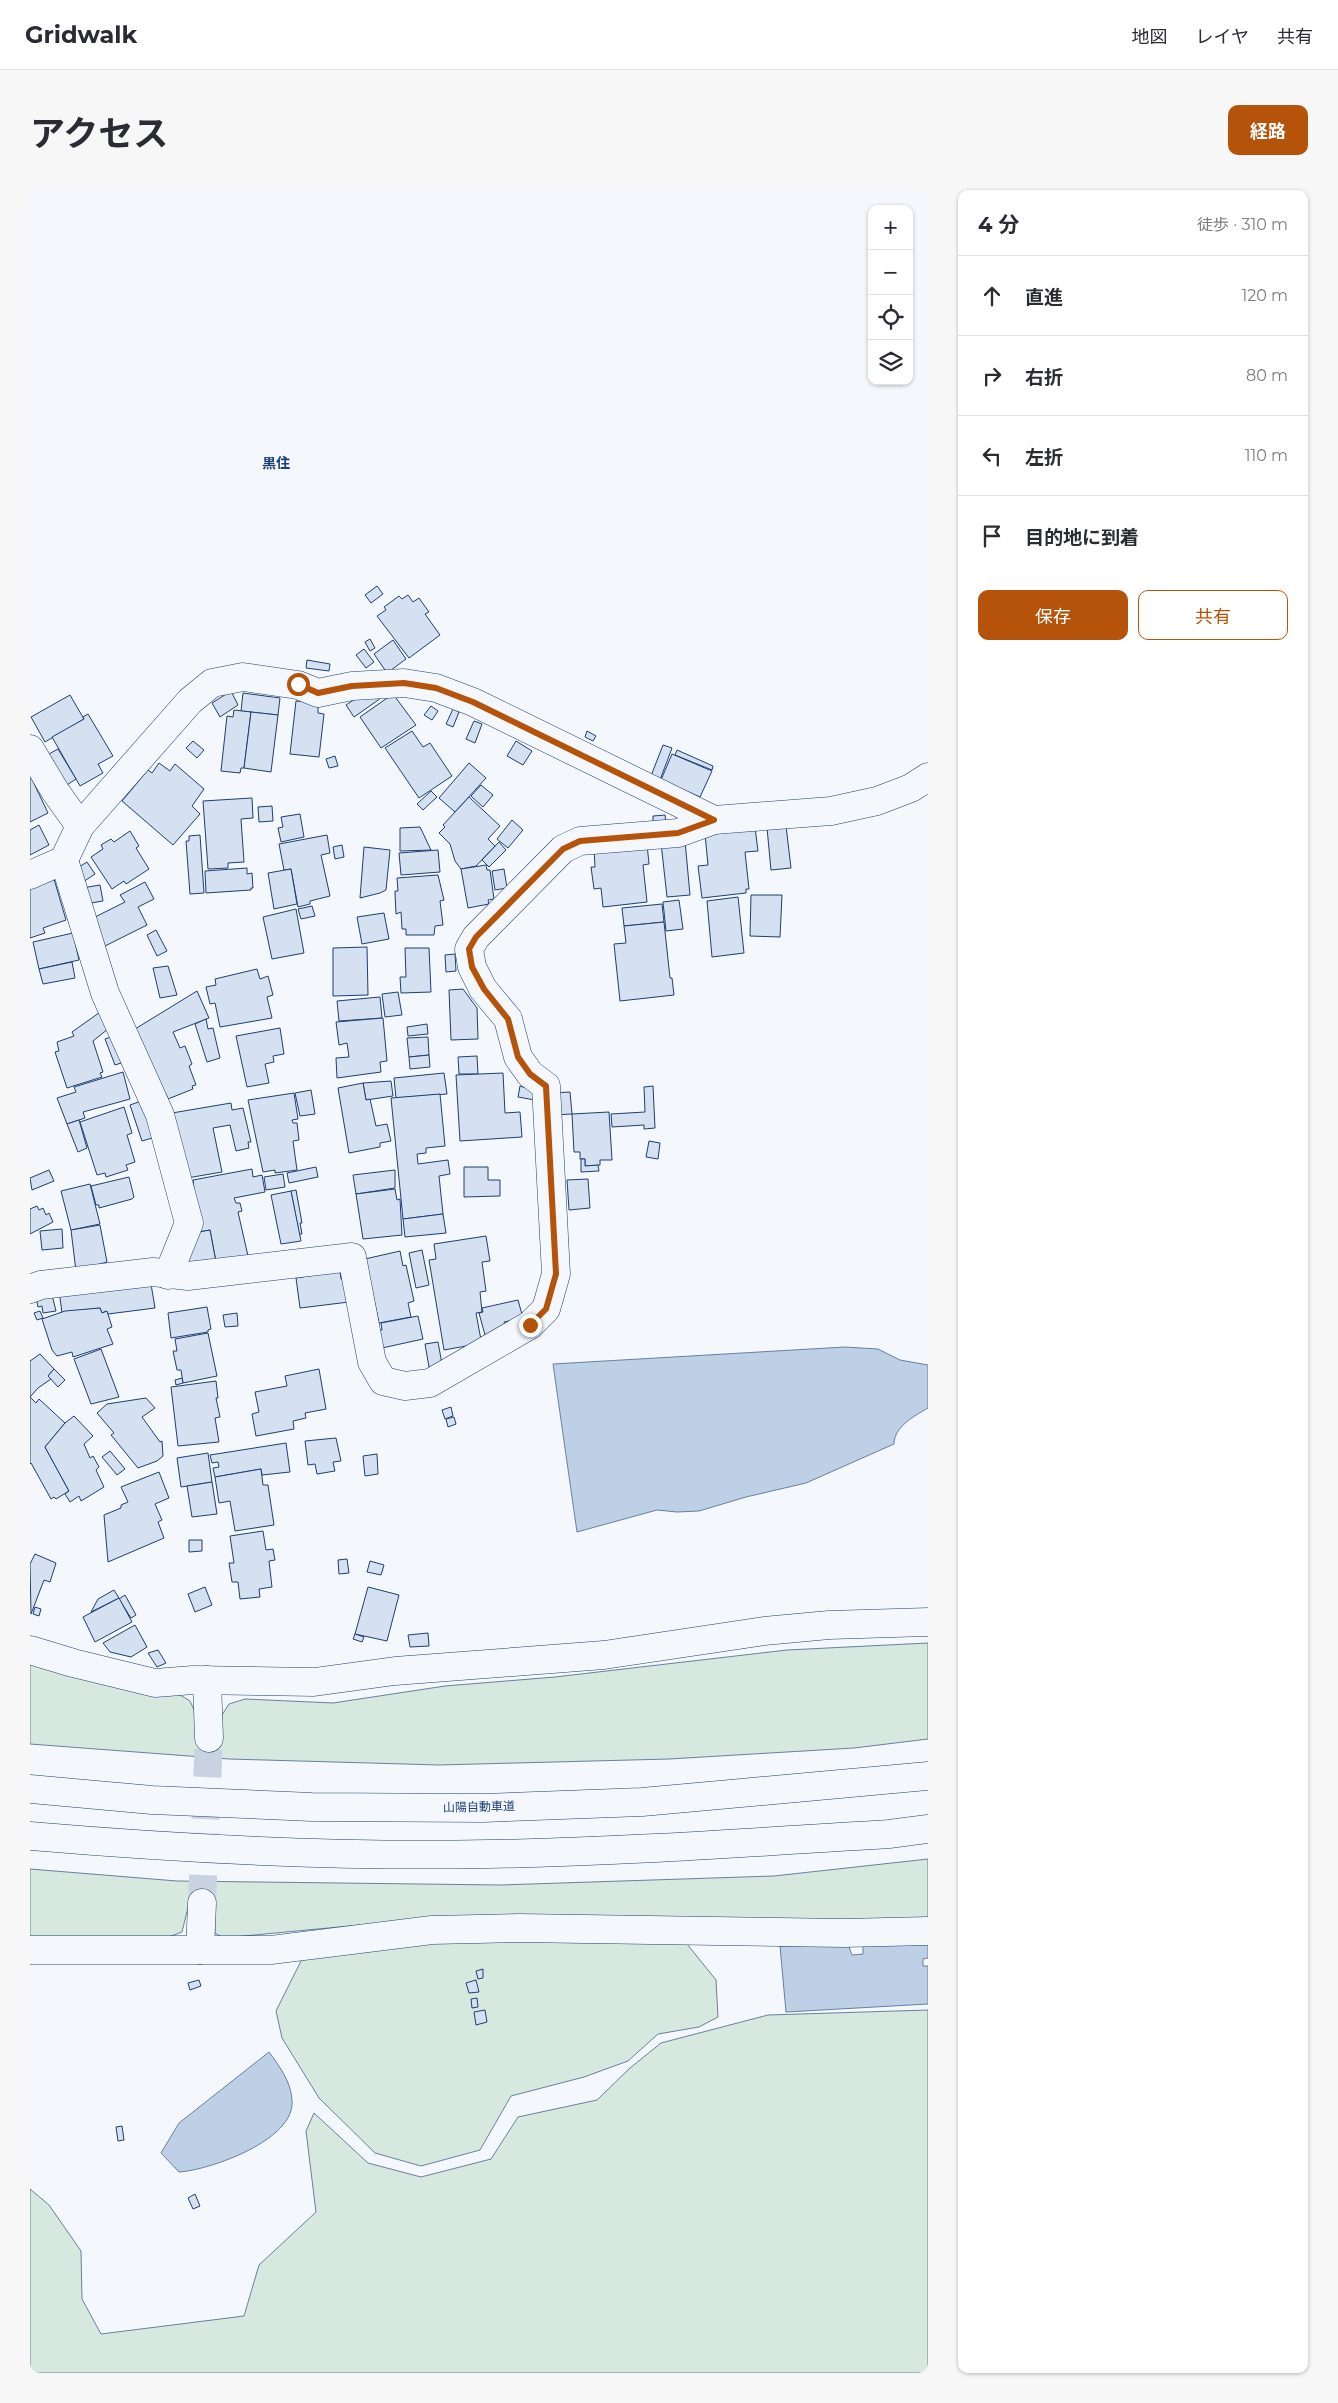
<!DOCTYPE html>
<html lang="ja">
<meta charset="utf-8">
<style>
body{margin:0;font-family:Montserrat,"Noto Sans JP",sans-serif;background:#f7f7f7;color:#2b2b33}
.controls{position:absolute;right:15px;top:15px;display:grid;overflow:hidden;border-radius:10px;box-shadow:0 1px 4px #0004}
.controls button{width:45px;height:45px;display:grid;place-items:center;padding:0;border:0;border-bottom:1px solid #e1e1e2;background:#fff;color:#2b2b33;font:25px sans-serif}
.stop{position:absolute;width:15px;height:15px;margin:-11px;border:4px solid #b45309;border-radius:50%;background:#fff}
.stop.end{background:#b45309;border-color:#fff;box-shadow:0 1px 5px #0008}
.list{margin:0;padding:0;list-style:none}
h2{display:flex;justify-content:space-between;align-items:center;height:65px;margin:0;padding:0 20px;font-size:21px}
h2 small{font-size:16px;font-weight:400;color:#7c7c81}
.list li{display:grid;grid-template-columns:32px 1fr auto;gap:15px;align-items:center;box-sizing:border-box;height:80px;padding:0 20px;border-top:1px solid #e1e1e2}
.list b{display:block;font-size:19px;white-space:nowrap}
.list em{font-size:16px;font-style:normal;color:#7c7c81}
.actions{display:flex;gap:10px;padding:15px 20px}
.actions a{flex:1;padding:11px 0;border:1px solid #b45309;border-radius:10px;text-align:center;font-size:18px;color:#b45309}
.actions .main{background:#b45309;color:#fff}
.icon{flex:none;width:28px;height:28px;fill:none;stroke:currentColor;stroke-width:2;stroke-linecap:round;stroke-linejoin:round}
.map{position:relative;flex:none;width:898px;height:2183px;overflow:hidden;border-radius:10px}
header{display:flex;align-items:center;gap:30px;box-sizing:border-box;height:70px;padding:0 25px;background:#fff;border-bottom:1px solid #e1e1e2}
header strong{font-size:24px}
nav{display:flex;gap:28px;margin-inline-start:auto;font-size:18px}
.intro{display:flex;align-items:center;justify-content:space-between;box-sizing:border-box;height:120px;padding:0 30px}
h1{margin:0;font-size:35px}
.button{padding:12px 22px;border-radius:10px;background:#b45309;color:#fff;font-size:18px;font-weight:700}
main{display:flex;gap:30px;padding:0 30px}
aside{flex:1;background:#fff;border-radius:10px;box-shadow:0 1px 4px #0004}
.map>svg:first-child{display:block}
</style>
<header>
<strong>Gridwalk</strong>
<nav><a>地図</a><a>レイヤ</a><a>共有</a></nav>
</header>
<div class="intro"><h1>アクセス</h1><a class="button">経路</a></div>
<main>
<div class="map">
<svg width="898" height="2183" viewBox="0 0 898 2183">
<rect width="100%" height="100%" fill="#f4f7fb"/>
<!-- green -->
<g fill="#d7e8df" stroke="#687fa3">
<path d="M898,1453V1549L824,1558L639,1569L409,1575L199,1569L0,1554V1474L145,1502L160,1511L167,1526L191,1552L192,1525L199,1514L215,1509L303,1513L415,1496L525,1487L757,1460Z"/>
<path d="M898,1669V1728L697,1732L452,1726L351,1733L193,1748L185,1743L184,1712L160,1709L152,1742L136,1748H0V1679L147,1691L470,1695L744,1686Z"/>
<path d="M429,1745L653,1749L686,1790L688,1827L669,1837L628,1844L598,1871L554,1887L481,1906L450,1960L391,1976L345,1963L289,1908L252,1848L246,1821L275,1763Z"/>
<path d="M898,1820V2183H0V1999L19,2015L51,2061L52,2109L71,2144L214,2126L229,2075L286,2022L276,1941L284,1923L338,1973L391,1987L461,1969L488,1927L567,1910L600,1878L631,1853L738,1825Z"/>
</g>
<!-- water -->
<g fill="#bed0e5" stroke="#687fa3">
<path d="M815,1157L848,1159L870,1170L898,1175V1218C884,1226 864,1237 864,1254L776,1293L716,1307L669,1321L647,1322L627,1320L547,1342L523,1174Z"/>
<path d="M898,1752V1768L893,1769V1776H898V1814L756,1822L750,1756L818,1754L822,1765L833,1764V1755Z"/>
<path d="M239,1862C250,1877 261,1892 262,1910C266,1950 180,1980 149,1982L131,1963L149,1933Z"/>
</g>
<!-- building -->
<g fill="#d5e0f0" stroke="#1d3f73">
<path d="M347,396L353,404L341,413L335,405Z"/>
<path d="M378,405L383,412L389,408L399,422L395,424L410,445L379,468L347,426L356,420L354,417L369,406L372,409Z"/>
<path d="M340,449L345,458L340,461L335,452Z"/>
<path d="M363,450L376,469L357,483L344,464Z"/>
<path d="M334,459L344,472L336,478L326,465Z"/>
<path d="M277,470L300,474L299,481L276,478Z"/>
<path d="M201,501L208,515L190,527L182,513Z"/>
<path d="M213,503L250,508L248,525L211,521Z"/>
<path d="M363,504L386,535L351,558L330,527Z"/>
<path d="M40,505L54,529L15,552L1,527Z"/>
<path d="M328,507L351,508L324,527L316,515Z"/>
<path d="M266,511L288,513V523L294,524L289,567L260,564Z"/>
<path d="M401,516L408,521L402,530L394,525Z"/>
<path d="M423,519L429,522L423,537L416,534Z"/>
<path d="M204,520L221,522L214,578H211L210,583L191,581L197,526L203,527Z"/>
<path d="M221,522L248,525L241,582L214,578Z"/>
<path d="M58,524L83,566L68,574L73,583L50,596L22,547L54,529L53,527Z"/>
<path d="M444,531L452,534L445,553L436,549Z"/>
<path d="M382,541L393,557L400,553L422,586L389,608L355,558Z"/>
<path d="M557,541L566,546L563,551L555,547Z"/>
<path d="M163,551L174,560L167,568L156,558Z"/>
<path d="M486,551L502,561L493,575L477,566Z"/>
<path d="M633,555L642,558L630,590L621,586Z"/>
<path d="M28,559L46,589L37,595L19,564Z"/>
<path d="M647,560L683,576L682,580L645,565Z"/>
<path d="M642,564L682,581L670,607L631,590Z"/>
<path d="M305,566L308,576L299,578L296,569Z"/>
<path d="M129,573L140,581L145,574L174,599L162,616L170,624L143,655L92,611L118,580L122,583Z"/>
<path d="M439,573L456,588L425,622L409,608Z"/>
<path d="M0,585L18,623L0,632Z"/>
<path d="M451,595L463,605L453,617L441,606Z"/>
<path d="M401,601L407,607L393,620L387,614Z"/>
<path d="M439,607L470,636L458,649L465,656L446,676L431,679L425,671L420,654L409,643L415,637L413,635Z"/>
<path d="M222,608L223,628L211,629L214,672L198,673V678L178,679L173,611Z"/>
<path d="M242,616L243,631L229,632L228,617Z"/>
<path d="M270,624L274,647L251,652L248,638L253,637L251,627Z"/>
<path d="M635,625L636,633L623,634V626Z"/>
<path d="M482,630L493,640L478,658L467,649Z"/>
<path d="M9,635L19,655L0,665V640Z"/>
<path d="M756,636L761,678L741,680L737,638Z"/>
<path d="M390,637L401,660L370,661V638Z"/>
<path d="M725,637L728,661L715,662L719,699H716V703L672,708L668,676L678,675L675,644Z"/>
<path d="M100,641L109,656L106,658L119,679L96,694L94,691L82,699L61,667L73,659L71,655L81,649L84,652Z"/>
<path d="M170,645L174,703L160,704L156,651H159V646Z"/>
<path d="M297,645L300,663L291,665L300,706L280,711V714L268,717L261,679L254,680L249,654Z"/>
<path d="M655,651L660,705L637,707L631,653Z"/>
<path d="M469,652L476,660L459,677L452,670Z"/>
<path d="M617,654L619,674L613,675L617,712L573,717L571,698L564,699L561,677H565L564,658Z"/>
<path d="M312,655L314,667L305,669L303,657Z"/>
<path d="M334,657L360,660L356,700L350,703L330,708Z"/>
<path d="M408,660L410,682L371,685L369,663Z"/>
<path d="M57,672L65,684L53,692L46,679Z"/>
<path d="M456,675L457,680H460L464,709L458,710L459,714L438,718L431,679Z"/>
<path d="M217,678V684L222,683L223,698H221V700L176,703L175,681Z"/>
<path d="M261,679L267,714L244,719L238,683Z"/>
<path d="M474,679L477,698L465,700L462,681Z"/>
<path d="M408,685L414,710L410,711L413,735L405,736L404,745H376V739H372L371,722L366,724L365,703V701H368L367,688Z"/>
<path d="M24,689L36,730L13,738L15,743L0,748V697Z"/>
<path d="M115,692L124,709L108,717L117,735L73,757L59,730L95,712L90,705Z"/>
<path d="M70,695L73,711L55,714L52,698Z"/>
<path d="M721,705H752L750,747L720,746Z"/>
<path d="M708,707L714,763L682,767L677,711Z"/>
<path d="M649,710L653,739L636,741L633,712Z"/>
<path d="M632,714L634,732L594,736L592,718Z"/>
<path d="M282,716L285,726L271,729L268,719Z"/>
<path d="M266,719L274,763L242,769L233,727Z"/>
<path d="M354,723L359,749L332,754L327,727Z"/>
<path d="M634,732L640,788H642L644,805L590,811L584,754L596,753L594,736Z"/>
<path d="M126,740L137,761L127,766L117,745Z"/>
<path d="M43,743L49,770L9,779L3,752Z"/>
<path d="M337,757L338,805L303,806V758Z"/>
<path d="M375,758H399L401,802L371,803L370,787H376Z"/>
<path d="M425,764L426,781L416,782L415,765Z"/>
<path d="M42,772L45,788L13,794L9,779Z"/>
<path d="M138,776L147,805L130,808L123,778Z"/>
<path d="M227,779L230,789L238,786L243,805L237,807L242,828L190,837L185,813L180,814L176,797L186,795L185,789Z"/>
<path d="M433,799L447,818L448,849L421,850L419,800Z"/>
<path d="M167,801L179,828L143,842L150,858L155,856L162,874L159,876L166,895L162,896L163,899L138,909L136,904L128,907L105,839Z"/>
<path d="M368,802L372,825L355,827L352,804Z"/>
<path d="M350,807L352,828L309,831L307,811Z"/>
<path d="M73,820L83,835L63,851L73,882L70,883L72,887L37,898L25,862L29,861L27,852L44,846L42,842Z"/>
<path d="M353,828L357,871L350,872L351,882L307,888L306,868L319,867L317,853L309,855L306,832Z"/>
<path d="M176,829L178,839L183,838L190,868L177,872L165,834Z"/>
<path d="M397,834L398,844L378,846L377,837Z"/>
<path d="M250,838L254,864L243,866L244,872L235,874L239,893L217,897L206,846Z"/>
<path d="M90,844L100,870L85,875L75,849Z"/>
<path d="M398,847L399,865L379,867L377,848Z"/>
<path d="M399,865L400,877L380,879L379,867Z"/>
<path d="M447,866L448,884H429L428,867Z"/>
<path d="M93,882L100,909L53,922L55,928L37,934L27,908L46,902L44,897Z"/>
<path d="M414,883L417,904L366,908L364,888Z"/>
<path d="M473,883L475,923L490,922L492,947L430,951L426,885Z"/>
<path d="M361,891L363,906L336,910L333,893Z"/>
<path d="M333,893L336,910L340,909L346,936L357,934L361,951L350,953V957L319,963L308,898Z"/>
<path d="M490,896L505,901V910L488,907Z"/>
<path d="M623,896L625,938L614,939V935L582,937L581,924L615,922L614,897Z"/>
<path d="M281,900L285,924L270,926L265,903Z"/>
<path d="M540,902L542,924L523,925L522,903Z"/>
<path d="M264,903L268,929L262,930L263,933H267L269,950L263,951L267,980L245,983V980L233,982L218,910Z"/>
<path d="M410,904L415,956L396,958V963L387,964L388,974L418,970L420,984L409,986L413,1024L373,1029L361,908Z"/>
<path d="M117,909L129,946L112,951L100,915Z"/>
<path d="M201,913L202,920L213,918L221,952H218L219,958L206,961L200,935L183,938L192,982L157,988L142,923Z"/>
<path d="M94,917L102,943L97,945L105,972L96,975L98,980L76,987L75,983L67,985L50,932Z"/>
<path d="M579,922L582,970H570V975L555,976V969H550V962H544L542,924Z"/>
<path d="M49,930L57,958L48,962L37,934Z"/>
<path d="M619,951L630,953L628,969L616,967Z"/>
<path d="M551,969H555V976L568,975L569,981L551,982Z"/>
<path d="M286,977L288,987L259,993L257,983Z"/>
<path d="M434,977H458V990H470V1006L434,1007Z"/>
<path d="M222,979L223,987L232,985L235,1002L204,1008L206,1013H210L212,1021L208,1022L218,1066L186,1072L180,1040L169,1042L163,990Z"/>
<path d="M19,980L24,991L2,1000L0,988Z"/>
<path d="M365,980V998L326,1004L323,985Z"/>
<path d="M253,984L255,997L236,1000L234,987Z"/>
<path d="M99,987L104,1007L102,1009L69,1018V1015H66L61,996Z"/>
<path d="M558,989L560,1018L539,1020L537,990Z"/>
<path d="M60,994L70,1034L41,1040L31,1001Z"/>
<path d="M365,999L367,1010L370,1009L372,1045L333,1049L326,1004Z"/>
<path d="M266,1000L272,1033H270L272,1044H269L261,1001Z"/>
<path d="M261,1001L271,1051L251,1054L241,1005Z"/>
<path d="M7,1016L9,1020L13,1018L16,1025L19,1023L23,1032L0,1044V1019Z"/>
<path d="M413,1024L416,1043L375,1047L373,1029Z"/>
<path d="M70,1035L77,1072L46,1081L41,1040Z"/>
<path d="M32,1039L33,1058L12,1060L10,1041Z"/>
<path d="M180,1040L186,1072L158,1076L155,1061L169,1042Z"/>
<path d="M456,1046L460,1071L452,1072L456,1101L450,1102L452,1122L446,1123L451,1150L447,1154L414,1160L399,1070L406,1069L404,1054Z"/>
<path d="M392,1060L399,1095L386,1098L379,1063Z"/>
<path d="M370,1061L373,1076L376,1075L384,1111L378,1113L381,1127L349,1133L335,1069Z"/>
<path d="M310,1081L311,1089H317L319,1112L270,1118L266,1088Z"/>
<path d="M120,1088L125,1118L78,1124L76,1121L72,1123L70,1118L32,1123L29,1100Z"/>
<path d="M22,1105L26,1121L13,1123L12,1116L8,1117L6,1107Z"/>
<path d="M488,1110L493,1128L474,1132L476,1137L469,1142L455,1145L449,1123L453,1122L452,1118Z"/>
<path d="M177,1117L181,1139L178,1140V1142L141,1148L138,1123Z"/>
<path d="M70,1118L72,1123L77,1121L82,1137L77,1139L83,1154L43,1167L42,1162L27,1166L22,1160L12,1129L35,1121Z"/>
<path d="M10,1121L13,1128L7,1130L4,1123Z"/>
<path d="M207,1123L208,1136L195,1137L193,1125Z"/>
<path d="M388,1126L393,1149L352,1158L349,1140H352L351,1133Z"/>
<path d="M178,1143L187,1186L153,1193L151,1180H147L143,1161H147L145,1149Z"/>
<path d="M408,1152L412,1174L399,1177L395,1154Z"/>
<path d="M71,1159L89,1207L61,1214L44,1169Z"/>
<path d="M10,1164L24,1179L18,1186L21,1189L8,1198L0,1207L6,1213L9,1209L35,1233L15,1257L39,1301L26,1309L24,1307L21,1309L1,1273L0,1274V1171Z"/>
<path d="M24,1179L35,1190L28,1197L18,1186Z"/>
<path d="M289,1179L296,1219L275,1223L276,1228L263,1231L264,1239L226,1246L222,1224L229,1222L225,1202L257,1196L255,1186Z"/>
<path d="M152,1188L153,1193L146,1195L145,1190Z"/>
<path d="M186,1191L188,1208H186L190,1227L185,1228L189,1252L148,1256L141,1197Z"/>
<path d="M116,1208L125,1218L112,1227L130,1252L132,1251L133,1266L127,1271L108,1278L81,1245L84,1243L67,1223L77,1214Z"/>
<path d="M421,1217L423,1226L415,1229L412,1220Z"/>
<path d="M44,1226L63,1246L54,1254L60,1268L63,1266L69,1277L66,1280L74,1297L51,1311L49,1306L40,1312L35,1304L39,1301L15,1257L35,1233Z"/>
<path d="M424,1227L426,1234L418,1237L416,1229Z"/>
<path d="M306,1248L311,1271L303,1272L305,1281L287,1284L285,1274L278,1275L275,1251Z"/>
<path d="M256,1253L260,1282L232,1285L231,1279L185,1287L183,1278L189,1277L188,1272L182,1273L180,1265Z"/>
<path d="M80,1261L95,1279L87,1285L72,1267Z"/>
<path d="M178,1263L182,1292L151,1297L147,1268Z"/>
<path d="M347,1264L348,1284L335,1286L333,1266Z"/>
<path d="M231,1279L233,1295H238L244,1335L205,1341L200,1311L189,1313L185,1287Z"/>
<path d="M129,1282L139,1308L125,1314L132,1330L128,1332L134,1348L78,1372L74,1325L91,1318V1315L98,1312L91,1297Z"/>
<path d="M182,1292L187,1324L162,1327L157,1296Z"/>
<path d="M233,1341L236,1360L243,1359L245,1370L239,1371L242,1397L229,1399L230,1407L210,1409L208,1392H202L199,1373H204L200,1346Z"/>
<path d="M159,1350H172V1361L159,1362Z"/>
<path d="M5,1364L26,1373L20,1392L14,1390L1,1424L0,1374Z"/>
<path d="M317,1369L319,1383L309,1384L308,1370Z"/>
<path d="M340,1371L354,1375L351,1385L337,1382Z"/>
<path d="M175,1397L182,1415L165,1422L158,1404Z"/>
<path d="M338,1397L369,1405L357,1451L325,1444Z"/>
<path d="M84,1400L89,1408L61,1422L68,1409Z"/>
<path d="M95,1405L106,1425L101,1428L89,1409Z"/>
<path d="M89,1408L102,1432L65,1452L53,1427Z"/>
<path d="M5,1417L11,1419L9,1426L3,1424Z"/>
<path d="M105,1435L117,1457L101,1467L80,1462L73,1453Z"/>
<path d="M398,1443L399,1456L380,1457L378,1445Z"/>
<path d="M325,1444L334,1447L332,1452L323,1449Z"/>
<path d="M128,1460L136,1473L127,1477L118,1463Z"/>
<path d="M453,1779V1788L448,1789L446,1781Z"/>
<path d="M169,1790L171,1796L160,1800L158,1793Z"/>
<path d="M446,1790L449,1802L439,1803L436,1793Z"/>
<path d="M447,1808L448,1817L442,1818L441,1809Z"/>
<path d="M455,1820L457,1832L446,1835L444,1822Z"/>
<path d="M92,1936L94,1950L88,1951L86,1937Z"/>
<path d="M165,2004L170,2016L163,2019L158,2008Z"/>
</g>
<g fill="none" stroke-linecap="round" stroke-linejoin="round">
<!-- minor-tunnel -->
<path stroke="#c9d2e0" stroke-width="28" stroke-dasharray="28 14" stroke-linecap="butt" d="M172,1713L179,1548"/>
<!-- minor casing -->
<g stroke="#1d3f73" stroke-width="29">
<g id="minor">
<path d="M0,559L25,601L50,636"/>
<path d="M34,670L75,803L130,925L159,1033L138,1085"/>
<path d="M0,685L34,670L50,636L160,511L182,493L213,487L268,495L288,503L322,496L374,493L406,498L443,512L684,630L801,621L847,611L881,598L898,587"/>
<path d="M0,1099L11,1095L123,1082L158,1086L322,1067L342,1172L353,1191L375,1196L400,1193L500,1135L516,1119L526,1084L516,896L500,884L488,867L478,829L453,799L442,777L439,759L446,747L533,659L550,651L648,643L684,630"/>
<path d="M0,1460L43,1473L125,1493L163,1490L284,1492L365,1481L574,1465L734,1441L799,1435L898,1432"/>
<path d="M177,1490L179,1548"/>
<path d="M0,1760H241L402,1740L489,1738L814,1743L898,1741"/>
<path d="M170,1760L172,1713"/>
</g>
</g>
<!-- highway casing -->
<g stroke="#1d3f73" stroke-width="29">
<g id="highway">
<path d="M0,1599L122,1610L282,1617L453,1618L612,1612L898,1586"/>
<path d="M0,1646C152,1659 305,1667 458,1664C592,1662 726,1652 859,1644L898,1639"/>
</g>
</g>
<!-- minor -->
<use href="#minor" stroke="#f4f7fb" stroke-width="28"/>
<!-- highway -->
<use href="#highway" stroke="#f4f7fb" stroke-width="28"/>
</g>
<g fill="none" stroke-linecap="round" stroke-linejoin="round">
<!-- route -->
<path stroke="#b45309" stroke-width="6" d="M268,494L288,503L322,496L374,493L406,498L443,512L684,630L648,643L550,651L533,659L446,747L439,759L442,777L454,799L478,829L488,867L500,884L516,896L526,1084L516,1119L500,1135"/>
</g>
<g text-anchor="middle" stroke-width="4" stroke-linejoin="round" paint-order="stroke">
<!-- street labels -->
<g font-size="12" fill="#1d3f73" stroke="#f4f7fb">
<text transform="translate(449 1617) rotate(-1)" y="4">山陽自動車道</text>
</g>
<!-- neighbourhood labels -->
<g font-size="14" font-weight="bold" fill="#1d3f73" stroke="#f4f7fb">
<text x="246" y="278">黒住</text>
</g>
</g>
</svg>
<div class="controls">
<button>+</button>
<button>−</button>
<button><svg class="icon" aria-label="locate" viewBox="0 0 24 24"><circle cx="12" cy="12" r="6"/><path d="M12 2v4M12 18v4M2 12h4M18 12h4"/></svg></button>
<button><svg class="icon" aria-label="layers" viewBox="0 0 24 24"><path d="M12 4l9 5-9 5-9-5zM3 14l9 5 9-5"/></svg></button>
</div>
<div class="stop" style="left:268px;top:494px"></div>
<div class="stop end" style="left:500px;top:1135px"></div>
</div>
<aside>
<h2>4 分<small>徒歩 · 310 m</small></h2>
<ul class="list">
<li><svg class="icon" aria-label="ahead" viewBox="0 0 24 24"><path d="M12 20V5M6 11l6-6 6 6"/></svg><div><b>直進</b></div><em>120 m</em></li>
<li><svg class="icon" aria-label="right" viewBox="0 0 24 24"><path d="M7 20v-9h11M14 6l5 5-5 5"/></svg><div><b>右折</b></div><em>80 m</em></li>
<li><svg class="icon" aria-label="left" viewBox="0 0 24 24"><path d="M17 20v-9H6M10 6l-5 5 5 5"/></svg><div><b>左折</b></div><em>110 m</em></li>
<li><svg class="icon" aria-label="arrive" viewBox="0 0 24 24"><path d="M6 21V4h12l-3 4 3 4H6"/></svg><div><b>目的地に到着</b></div></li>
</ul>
<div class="actions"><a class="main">保存</a><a>共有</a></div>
</aside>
</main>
